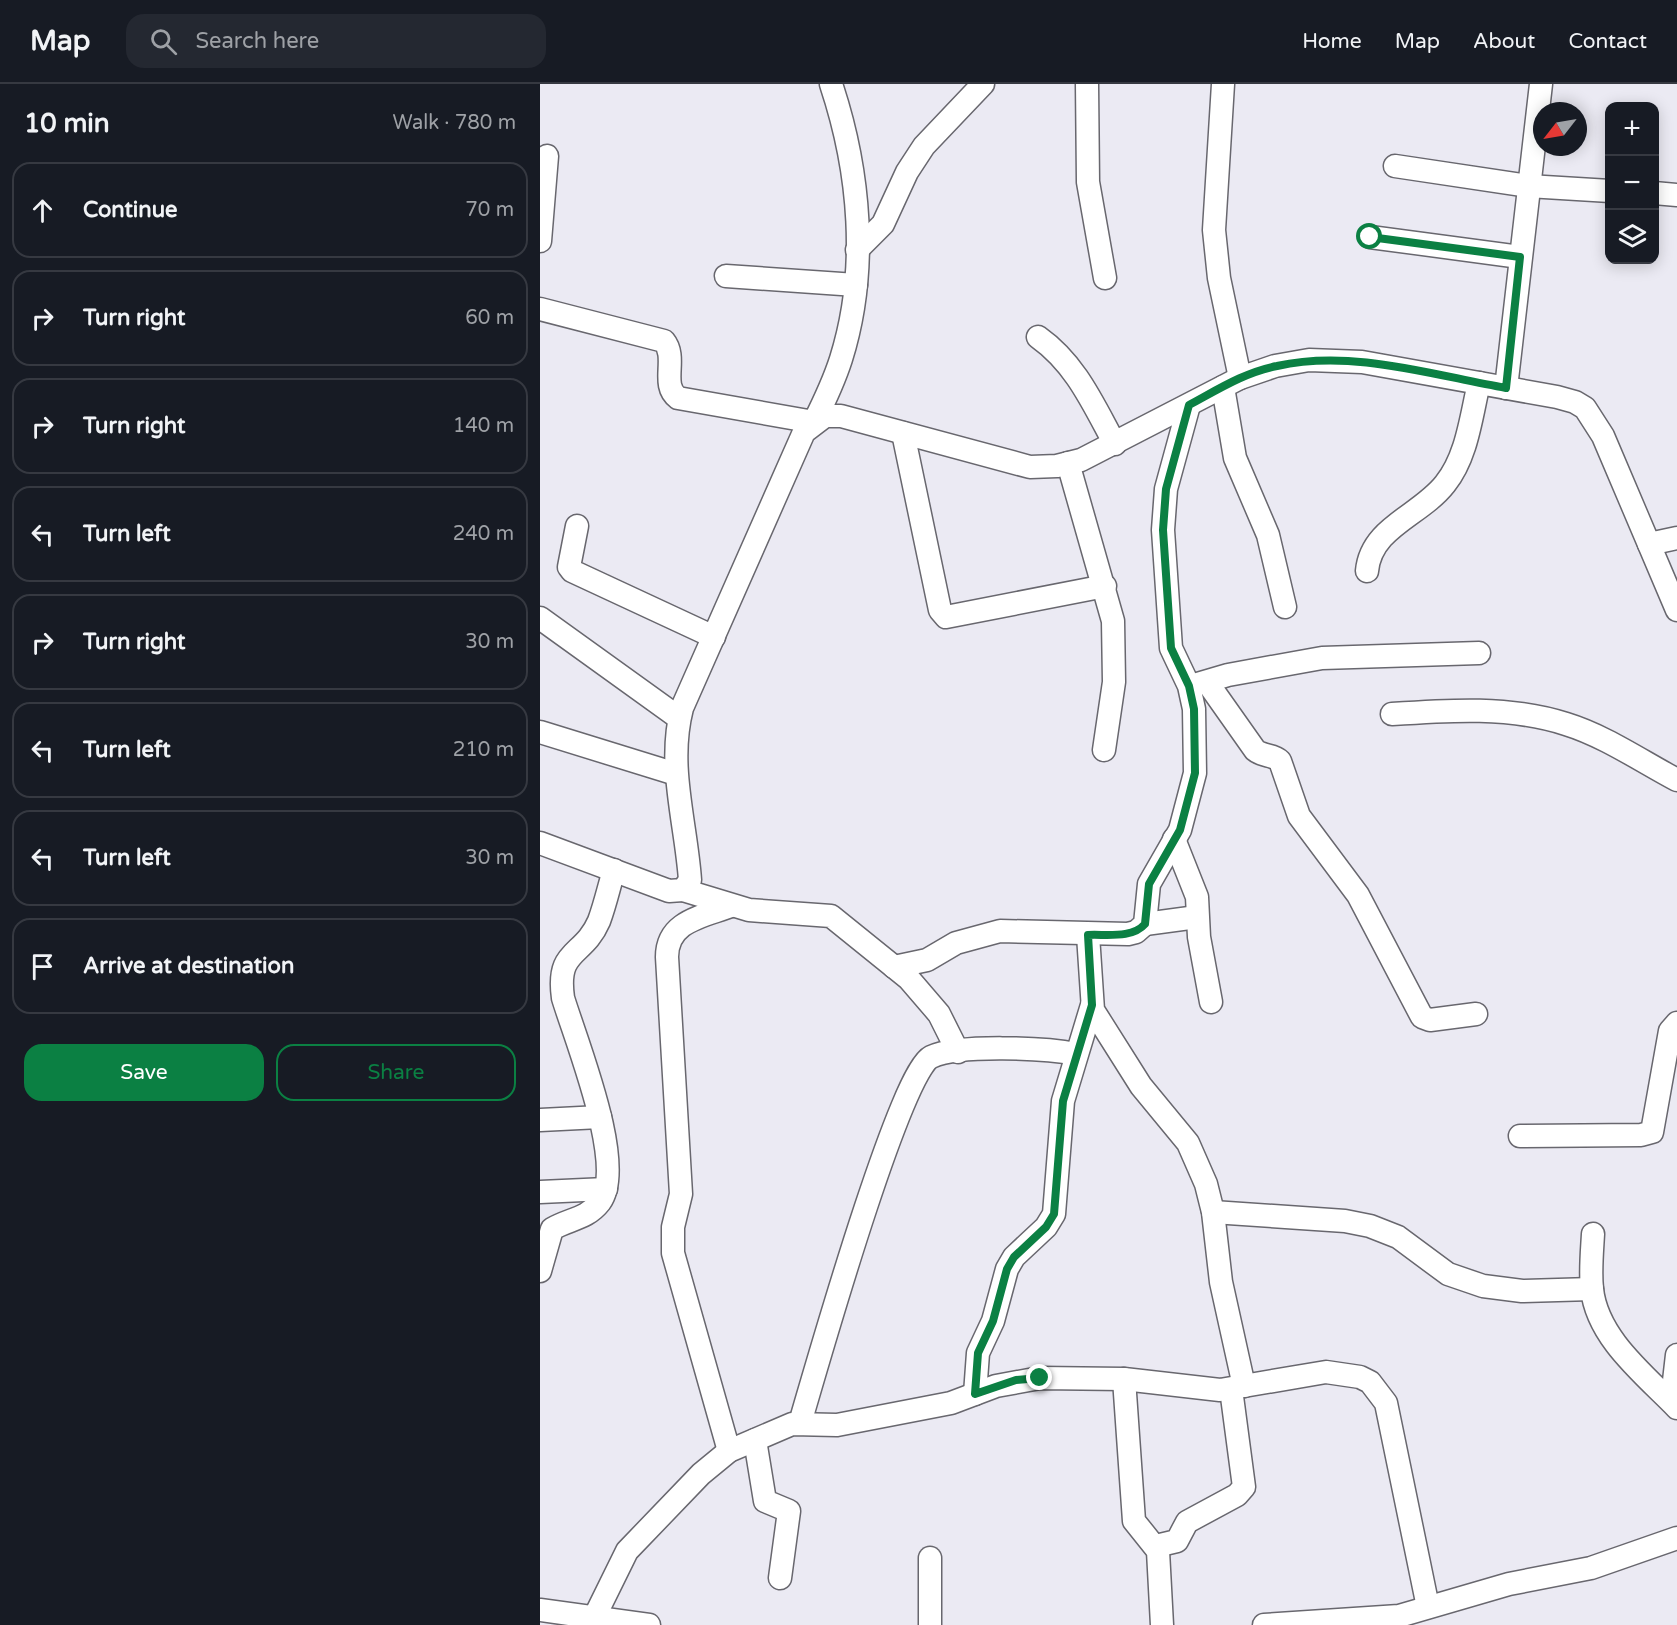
<!DOCTYPE html>
<meta charset="utf-8">
<style>
body{margin:0;font-family:"Varela Round",sans-serif;background:#242831;color:#f1f3f6}
.controls{position:absolute;right:18px;top:18px;display:grid;overflow:hidden;border-radius:12px;box-shadow:0 3px 15px #0003}
.controls button{width:54px;height:54px;display:grid;place-items:center;padding:0;border:0;border-bottom:2px solid #363941;background:#171b24;color:#f1f3f6;font:30px sans-serif}
.compass{position:absolute;left:993px;top:18px;width:54px;height:54px;border-radius:50%;background:#171b24;box-shadow:0 3px 15px #0003;rotate:239deg}
.stop{position:absolute;width:18px;height:18px;margin:-14px;border:4px solid #0b8043;border-radius:50%;background:#fff}
.stop.end{background:#0b8043;border-color:#fff;box-shadow:0 2px 6px #0008}
.list{margin:0;padding:0;list-style:none}
h2{display:flex;justify-content:space-between;align-items:center;height:78px;margin:0;padding:0 24px;font-size:26px}
h2 small{font-size:20px;font-weight:400;color:#9ea1a6}
.list li{display:grid;grid-template-columns:39px 1fr auto;gap:18px;align-items:center;box-sizing:border-box;height:96px;margin:0 12px 12px;padding:0 12px;border:2px solid #363941;border-radius:18px}
.list b{display:block;font-size:22px;white-space:nowrap}
.list em{font-size:20px;font-style:normal;color:#9ea1a6}
.actions{display:flex;gap:12px;padding:18px 24px}
.actions a{flex:1;padding:14px 0;border:2px solid #0b8043;border-radius:18px;text-align:center;font-size:21px;color:#0b8043}
.actions .main{background:#0b8043;color:#fff}
.icon{flex:none;width:33px;height:33px;fill:none;stroke:currentColor;stroke-width:2;stroke-linecap:round;stroke-linejoin:round}
.map{position:relative;flex:none;width:1137px;height:1541px;overflow:hidden}
header{display:flex;align-items:center;gap:36px;box-sizing:border-box;height:84px;padding:0 30px;background:#171b24;border-bottom:2px solid #363941}
header strong{font-size:28px}
nav{display:flex;gap:33px;margin-inline-start:auto;font-size:21px}
.search{width:420px;height:54px;background:#242831;display:flex;align-items:center;gap:15px;box-sizing:border-box;padding:0 21px;border-radius:18px;color:#9ea1a6;font-size:22px}
main{display:flex}
aside{flex:1;background:#171b24}
.map>svg:first-child{display:block}
</style>
<header>
<strong>Map</strong>
<div class="search"><svg class="icon" aria-label="search" viewBox="0 0 24 24"><circle cx="10" cy="10" r="6"/><path d="M15 15l6 6"/></svg>Search here</div>
<nav><a>Home</a><a>Map</a><a>About</a><a>Contact</a></nav>
</header>
<main>
<aside>
<h2>10 min<small>Walk · 780 m</small></h2>
<ul class="list">
<li><svg class="icon" aria-label="ahead" viewBox="0 0 24 24"><path d="M12 20V5M6 11l6-6 6 6"/></svg><div><b>Continue</b></div><em>70 m</em></li>
<li><svg class="icon" aria-label="right" viewBox="0 0 24 24"><path d="M7 20v-9h11M14 6l5 5-5 5"/></svg><div><b>Turn right</b></div><em>60 m</em></li>
<li><svg class="icon" aria-label="right" viewBox="0 0 24 24"><path d="M7 20v-9h11M14 6l5 5-5 5"/></svg><div><b>Turn right</b></div><em>140 m</em></li>
<li><svg class="icon" aria-label="left" viewBox="0 0 24 24"><path d="M17 20v-9H6M10 6l-5 5 5 5"/></svg><div><b>Turn left</b></div><em>240 m</em></li>
<li><svg class="icon" aria-label="right" viewBox="0 0 24 24"><path d="M7 20v-9h11M14 6l5 5-5 5"/></svg><div><b>Turn right</b></div><em>30 m</em></li>
<li><svg class="icon" aria-label="left" viewBox="0 0 24 24"><path d="M17 20v-9H6M10 6l-5 5 5 5"/></svg><div><b>Turn left</b></div><em>210 m</em></li>
<li><svg class="icon" aria-label="left" viewBox="0 0 24 24"><path d="M17 20v-9H6M10 6l-5 5 5 5"/></svg><div><b>Turn left</b></div><em>30 m</em></li>
<li><svg class="icon" aria-label="arrive" viewBox="0 0 24 24"><path d="M6 21V4h12l-3 4 3 4H6"/></svg><div><b>Arrive at destination</b></div></li>
</ul>
<div class="actions"><a class="main">Save</a><a>Share</a></div>
</aside>
<div class="map">
<svg width="1137" height="1541" viewBox="0 0 1137 1541">
<rect width="100%" height="100%" fill="#ebeaf3"/>
<g fill="none" stroke-linecap="round" stroke-linejoin="round">
<!-- minor casing -->
<g stroke="#68676e" stroke-width="25">
<g id="minor">
<path d="M547,0L548,98L565,194"/>
<path d="M683,0L674,146L679,194L700,294"/>
<path d="M855,82L988,102L1070,107"/>
<path d="M1114,109L1137,111"/>
<path d="M830,153L980,173"/>
<path d="M0,157L7,72"/>
<path d="M317,166L343,140L367,88L384,62L443,0"/>
<path d="M186,192L316,201"/>
<path d="M0,225L124,257C138,274 120,301 138,314L274,338C284,318 294,297 301,275C329,186 320,87 291,0"/>
<path d="M498,253C536,280 553,320 575,360"/>
<path d="M683,303L695,374L728,451L745,523"/>
<path d="M966,304L1001,0"/>
<path d="M363,349L400,526L406,533L565,502"/>
<path d="M528,379L573,537L574,598L564,666"/>
<path d="M37,442L29,483L32,487L174,553"/>
<path d="M1109,460L1137,454"/>
<path d="M827,487C831,443 880,432 905,400C927,373 931,333 939,299"/>
<path d="M0,534L139,634"/>
<path d="M667,598L715,666C723,673 733,670 740,677L759,732L818,811L882,933L890,936L936,930"/>
<path d="M654,601L688,591L782,574L939,569"/>
<path d="M852,630C910,626 970,622 1026,640C1065,652 1101,677 1137,696"/>
<path d="M0,648L136,690"/>
<path d="M634,755L657,813L659,853L671,918"/>
<path d="M0,759L129,807L143,806L150,796C146,738 127,682 142,624L264,348L285,332H301L490,383L517,382L541,376L700,294L735,282L769,276L822,278L1017,313L1035,318L1045,324L1063,352L1137,526"/>
<path d="M143,806L209,826L291,832L369,895L399,930L418,968"/>
<path d="M605,840L657,833"/>
<path d="M548,851L553,926L601,1002L648,1059L666,1100L673,1128L681,1198L704,1302"/>
<path d="M354,883L387,876L416,859L460,847L588,850L596,848L605,840L609,800L640,746L655,689L654,625L649,602L631,564L623,446L626,405L649,321"/>
<path d="M0,1036L60,1033"/>
<path d="M980,1052L1101,1051L1112,1048L1130,947L1137,939"/>
<path d="M0,1108L66,1105"/>
<path d="M673,1128L805,1137L830,1142L858,1153L908,1190L943,1202L982,1207L1052,1205"/>
<path d="M1053,1150C1052,1168 1050,1188 1052,1205C1057,1254 1105,1291 1137,1324"/>
<path d="M0,1187L12,1145C29,1135 47,1135 60,1118C87,1082 36,957 23,914C16,864 43,874 59,837C65,821 69,803 74,786"/>
<path d="M1137,1271L1134,1297L1137,1316"/>
<path d="M584,1295L594,1437L618,1467L622,1541"/>
<path d="M435,1310L438,1269L453,1237L467,1185L474,1173L506,1143L514,1130L523,1017L552,921"/>
<path d="M260,1339C275,1288 360,988 391,973C419,960 505,964 536,970"/>
<path d="M215,1356L225,1417L249,1427L240,1494"/>
<path d="M189,1367L133,1169V1143L141,1110L127,873C127,837 162,833 191,822"/>
<path d="M616,1462L637,1457L647,1438L697,1411L704,1403L691,1305"/>
<path d="M390,1474V1541"/>
<path d="M0,1526L109,1541"/>
<path d="M54,1534L87,1467L161,1390L189,1367L252,1340L297,1341L411,1319L456,1302L500,1294L584,1295L680,1306L786,1288L820,1293L830,1298L846,1319L888,1523"/>
<path d="M724,1541L859,1532L969,1500L1051,1484L1137,1454"/>
</g>
</g>
<!-- minor -->
<use href="#minor" stroke="#fff" stroke-width="22"/>
</g>
<g fill="none" stroke-linecap="round" stroke-linejoin="round">
<!-- route -->
<path stroke="#0b8043" stroke-width="8" d="M500,1294L476,1296L435,1310L438,1269L453,1237L467,1185L474,1173L506,1143L514,1130L523,1017L552,921L548,851C566,850 592,855 605,840L609,800L640,746L655,689L654,625L649,602L631,564L623,446L626,405L649,321C677,306 705,288 737,282C812,265 892,291 966,304L980,173L830,153"/>
</g>
</svg>
<div class="controls">
<button>+</button>
<button>−</button>
<button><svg class="icon" aria-label="layers" viewBox="0 0 24 24"><path d="M12 4l9 5-9 5-9-5zM3 14l9 5 9-5"/></svg></button>
</div>
<svg class="compass" viewBox="-18 -18 36 36"><path d="M0-13l5 13h-10z" fill="#e53935"/><path d="M0 13l5-13h-10z" fill="#9ea1a6"/></svg>
<div class="stop" style="left:830px;top:153px"></div>
<div class="stop end" style="left:500px;top:1294px"></div>
</div>
</main>
